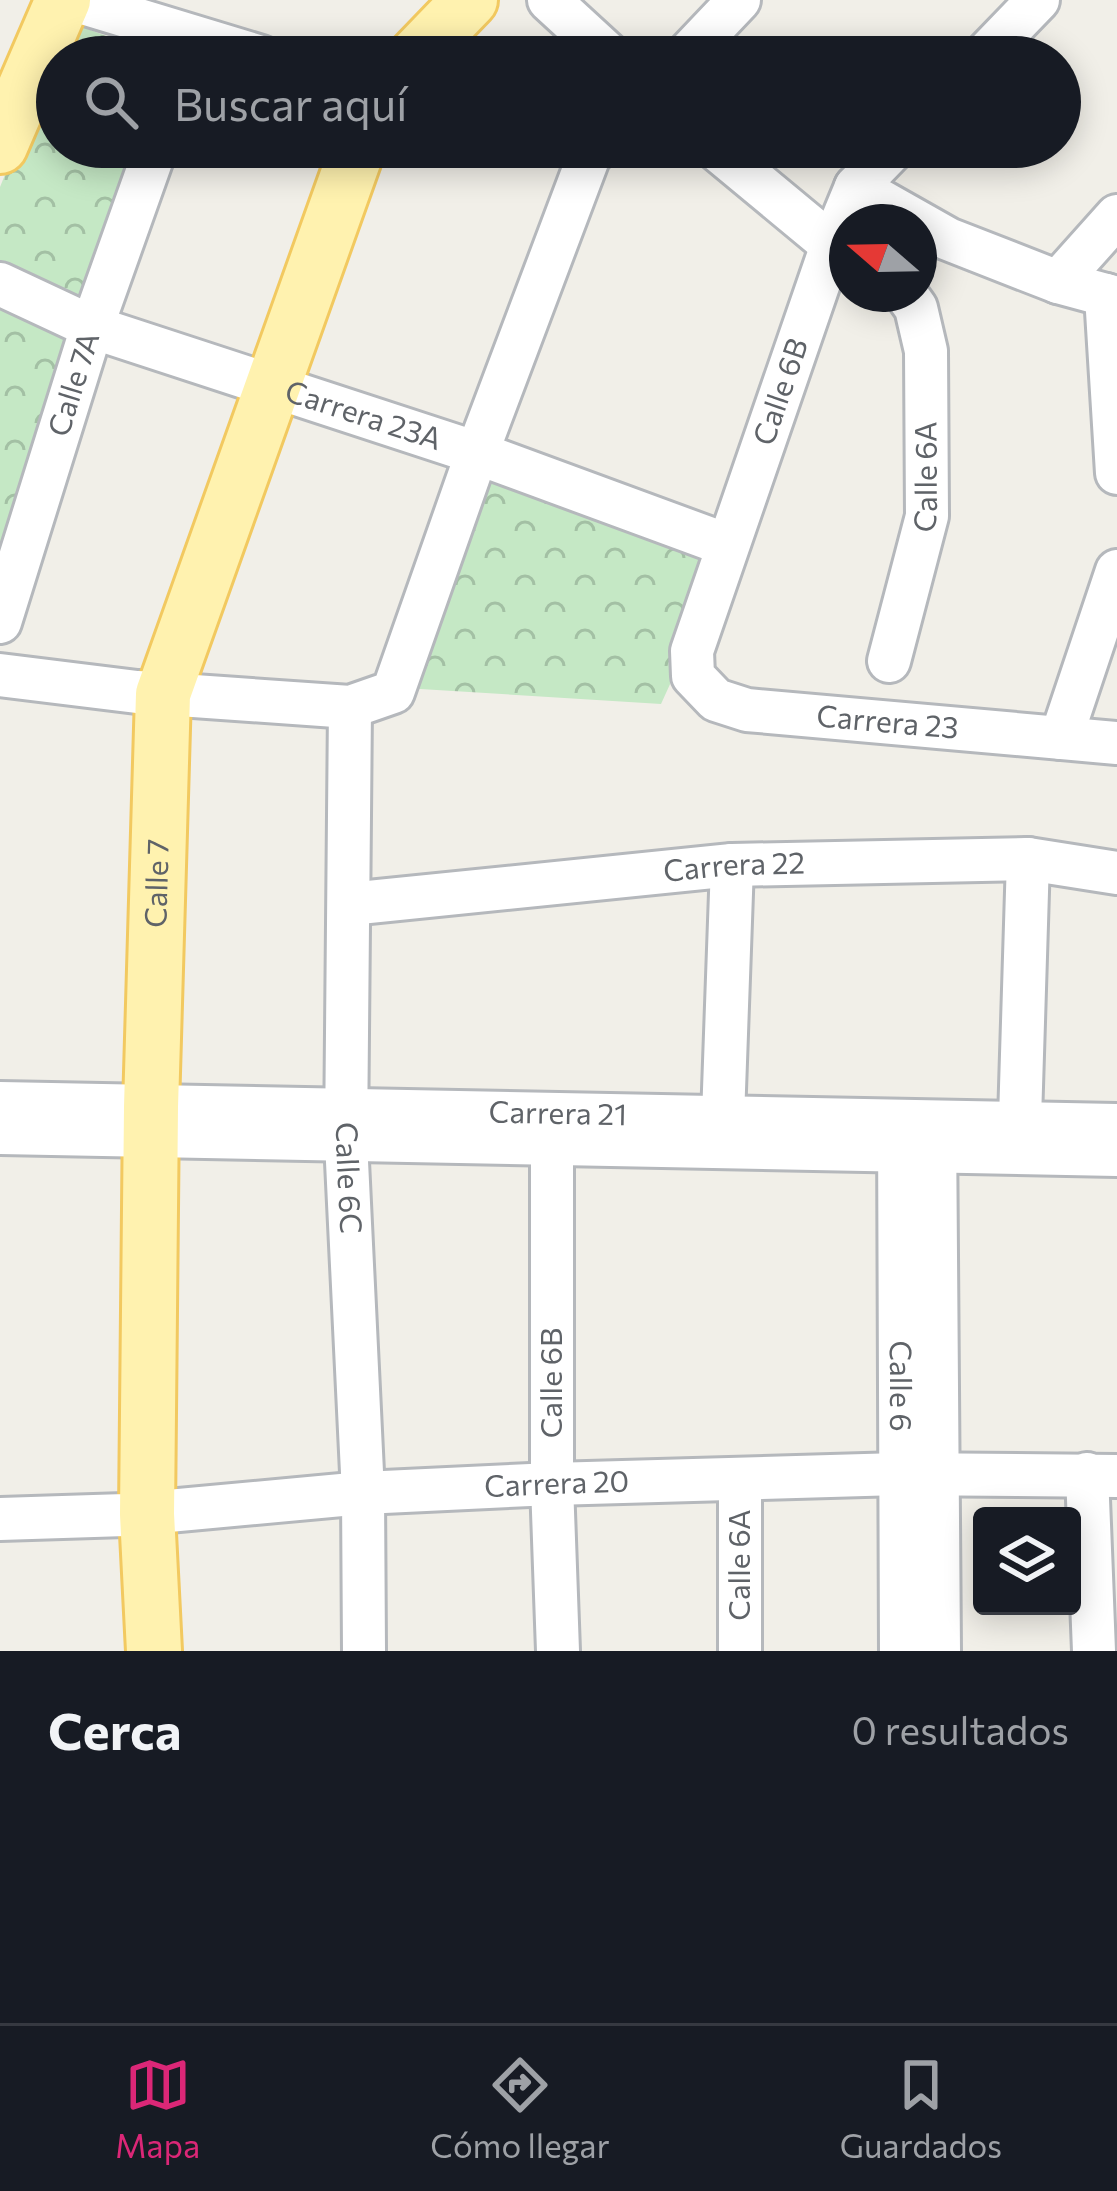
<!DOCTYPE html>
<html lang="es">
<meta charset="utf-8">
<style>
body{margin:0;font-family:Commissioner,sans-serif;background:#20242c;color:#f1f3f6}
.controls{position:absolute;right:36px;bottom:36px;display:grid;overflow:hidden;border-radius:12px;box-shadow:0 6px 30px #0003}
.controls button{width:108px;height:108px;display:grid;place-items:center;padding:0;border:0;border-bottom:3px solid #363941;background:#171b24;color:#f1f3f6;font:60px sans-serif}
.compass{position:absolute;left:829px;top:204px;width:108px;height:108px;border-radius:50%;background:#171b24;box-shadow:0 6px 30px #0003;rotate:290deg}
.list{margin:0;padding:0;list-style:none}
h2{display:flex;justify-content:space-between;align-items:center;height:156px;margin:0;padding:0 48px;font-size:51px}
h2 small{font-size:39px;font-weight:400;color:#9ea1a6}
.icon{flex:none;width:66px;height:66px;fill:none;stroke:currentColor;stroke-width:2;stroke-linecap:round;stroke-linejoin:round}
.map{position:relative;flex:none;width:1117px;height:1651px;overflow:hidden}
.search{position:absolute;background:#171b24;box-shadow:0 6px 30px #0003;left:36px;right:36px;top:36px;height:132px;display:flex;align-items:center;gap:30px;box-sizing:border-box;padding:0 42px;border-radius:66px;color:#9ea1a6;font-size:45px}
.sheet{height:372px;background:#171b24}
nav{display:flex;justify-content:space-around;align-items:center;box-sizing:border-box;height:168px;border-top:3px solid #363941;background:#171b24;font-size:33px;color:#9ea1a6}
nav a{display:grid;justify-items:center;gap:6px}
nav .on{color:#db2777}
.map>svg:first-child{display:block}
</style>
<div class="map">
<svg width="1117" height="1651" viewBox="0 0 1117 1651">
<defs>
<pattern id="park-crowns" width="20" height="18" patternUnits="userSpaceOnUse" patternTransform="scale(3)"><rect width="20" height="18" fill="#c5e8c5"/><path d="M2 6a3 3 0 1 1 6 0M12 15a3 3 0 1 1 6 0" fill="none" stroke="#a3c0a4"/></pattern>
</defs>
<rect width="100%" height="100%" fill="#f1efe8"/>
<!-- park -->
<g fill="url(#park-crowns)">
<path d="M67,21L161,57H57V147H141L0,573V187Z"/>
<path d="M483,461L720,548L686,649L661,704L404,688Z"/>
</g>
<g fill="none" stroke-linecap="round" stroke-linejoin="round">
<!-- minor casing -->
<g stroke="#b5b8bc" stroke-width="48">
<g id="minor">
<path d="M73,0L261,57"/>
<path d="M549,0L611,57"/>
<path d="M685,57L739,0"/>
<path d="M983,57L1038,0"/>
<path d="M714,147L832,245L847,253"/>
<path id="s1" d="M895,147L856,187L832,245L692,651L693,676L716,700L747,710L1117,743"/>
<path d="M856,187L948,239L1058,282L1117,298"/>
<path d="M1058,282L1117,216"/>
<path id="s2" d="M0,284L92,327L477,453L727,545"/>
<path d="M1106,295L1117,473"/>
<path id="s3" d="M0,622L92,327L156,147"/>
<path id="s4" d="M889,661L927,516L926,351L916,308L906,294"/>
<path d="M0,675L137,692L350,707L393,692L477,453L589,156L598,147"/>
<path id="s5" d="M350,707L346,1141L363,1493L364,1651"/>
<path d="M1061,738L1117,571"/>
<path id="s6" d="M349,904L732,865L1028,859L1117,873"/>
<path id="s7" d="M0,1103L1117,1125"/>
<path d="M552,1118V1484L558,1651"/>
<path id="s8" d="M899,1122L901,1651"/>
<path d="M935,1124L939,1651"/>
<path d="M0,1133L1117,1155"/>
<path d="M722,1146L732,865"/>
<path d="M1019,1152L1028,859"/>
<path d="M1087,1474L1094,1651"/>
<path d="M740,1479V1651"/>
<path id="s9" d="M0,1519L125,1515L363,1493L552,1484L899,1474L1117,1476"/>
</g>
</g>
<!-- major casing -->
<g stroke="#f2c960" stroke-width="60">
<g id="major">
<path d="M415,57L470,0"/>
<path d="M0,146L63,0"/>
<path id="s10" d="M154,1651L147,1514L151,1107L163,694L358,147"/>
</g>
</g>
<!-- minor -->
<use href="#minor" stroke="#fff" stroke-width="42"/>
<!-- major -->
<use href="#major" stroke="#fff2af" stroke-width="54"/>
</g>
<g text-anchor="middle" stroke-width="10" stroke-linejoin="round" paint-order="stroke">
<!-- street labels -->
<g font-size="30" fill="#5f6368" stroke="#fff">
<text dy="10" stroke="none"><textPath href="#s3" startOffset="249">Calle 7A</textPath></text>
<text transform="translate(781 392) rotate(-71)" y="10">Calle 6B</text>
<text dy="10" stroke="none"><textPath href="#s2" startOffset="387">Carrera 23A</textPath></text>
<text dy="10" stroke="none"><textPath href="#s4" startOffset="189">Calle 6A</textPath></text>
<text dy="10" stroke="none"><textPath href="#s1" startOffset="780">Carrera 23</textPath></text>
<text dy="10" stroke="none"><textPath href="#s6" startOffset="387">Carrera 22</textPath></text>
<text dy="10" stroke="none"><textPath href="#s10" startOffset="768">Calle 7</textPath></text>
<text dy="10" stroke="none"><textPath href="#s7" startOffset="558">Carrera 21</textPath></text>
<text dy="10" stroke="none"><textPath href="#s5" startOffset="471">Calle 6C</textPath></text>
<text transform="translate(552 1383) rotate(-90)" y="10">Calle 6B</text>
<text dy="10" stroke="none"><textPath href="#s8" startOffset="264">Calle 6</textPath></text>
<text dy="10" stroke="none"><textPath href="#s9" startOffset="558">Carrera 20</textPath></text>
<text transform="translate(740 1565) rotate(-90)" y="10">Calle 6A</text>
</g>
</g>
</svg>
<div class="controls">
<button><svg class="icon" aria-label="layers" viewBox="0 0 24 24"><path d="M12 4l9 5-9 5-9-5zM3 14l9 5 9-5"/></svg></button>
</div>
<svg class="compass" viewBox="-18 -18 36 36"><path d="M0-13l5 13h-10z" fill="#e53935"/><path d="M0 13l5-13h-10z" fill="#9ea1a6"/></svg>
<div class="search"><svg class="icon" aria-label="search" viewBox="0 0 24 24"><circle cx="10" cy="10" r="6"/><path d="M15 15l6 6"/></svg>Buscar aquí</div>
</div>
<section class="sheet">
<h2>Cerca<small>0 resultados</small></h2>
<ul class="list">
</ul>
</section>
<nav>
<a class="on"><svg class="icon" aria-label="map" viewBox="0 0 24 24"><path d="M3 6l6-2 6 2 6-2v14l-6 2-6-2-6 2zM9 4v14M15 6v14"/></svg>Mapa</a>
<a><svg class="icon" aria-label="directions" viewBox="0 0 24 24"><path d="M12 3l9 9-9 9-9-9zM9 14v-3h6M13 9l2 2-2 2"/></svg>Cómo llegar</a>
<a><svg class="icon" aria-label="saved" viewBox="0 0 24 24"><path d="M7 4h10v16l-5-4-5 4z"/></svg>Guardados</a>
</nav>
